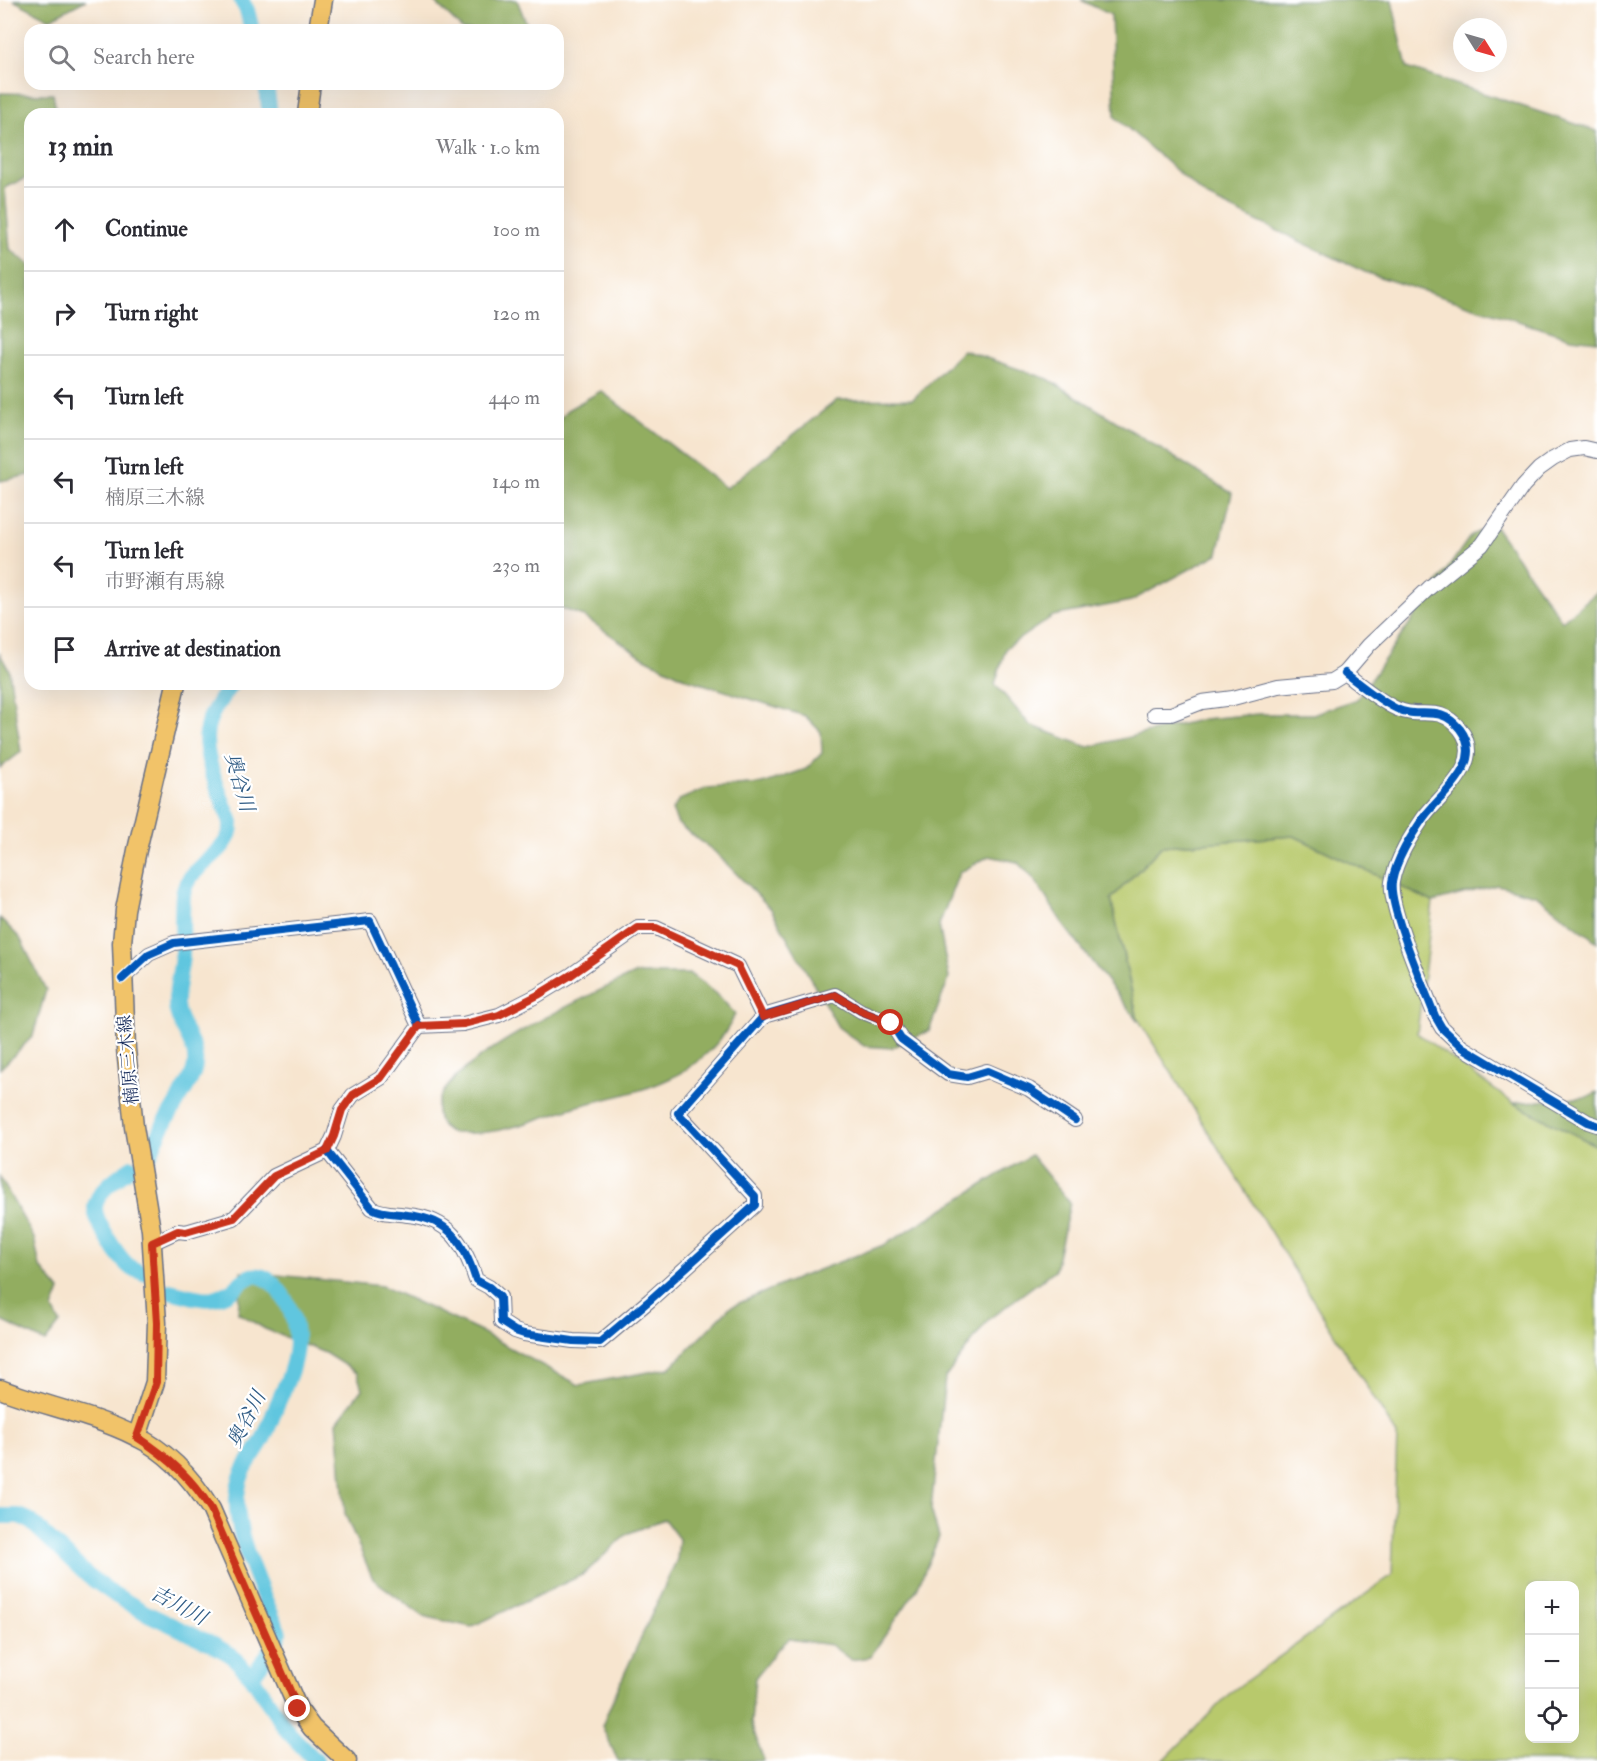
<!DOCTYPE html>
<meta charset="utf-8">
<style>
body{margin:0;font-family:"IM FELL Double Pica","Noto Serif JP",serif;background:#f2f2f3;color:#2b2b33}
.controls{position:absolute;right:18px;bottom:18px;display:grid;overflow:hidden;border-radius:12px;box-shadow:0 6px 24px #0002}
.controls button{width:54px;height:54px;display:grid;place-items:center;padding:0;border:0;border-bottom:2px solid #e1e1e2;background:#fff;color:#2b2b33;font:30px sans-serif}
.compass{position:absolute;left:1453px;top:18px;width:54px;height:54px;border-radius:50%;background:#fff;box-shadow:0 6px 24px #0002;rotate:127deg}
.stop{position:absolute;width:18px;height:18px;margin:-14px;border:4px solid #c8321e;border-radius:50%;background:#fff}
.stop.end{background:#c8321e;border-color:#fff;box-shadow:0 2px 6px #0008}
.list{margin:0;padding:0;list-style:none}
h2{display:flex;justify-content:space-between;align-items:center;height:78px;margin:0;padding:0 24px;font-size:26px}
h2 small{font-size:20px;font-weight:400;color:#7c7c81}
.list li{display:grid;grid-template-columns:39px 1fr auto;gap:18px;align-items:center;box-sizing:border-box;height:84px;padding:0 24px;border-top:2px solid #e1e1e2}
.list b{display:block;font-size:22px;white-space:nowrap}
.list p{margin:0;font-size:20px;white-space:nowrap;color:#7c7c81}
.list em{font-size:20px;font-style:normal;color:#7c7c81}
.icon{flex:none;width:33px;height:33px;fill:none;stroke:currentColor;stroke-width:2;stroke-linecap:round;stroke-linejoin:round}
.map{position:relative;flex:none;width:1597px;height:1761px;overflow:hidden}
.search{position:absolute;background:#fff;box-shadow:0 6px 24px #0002;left:24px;top:24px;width:540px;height:66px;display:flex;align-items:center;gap:15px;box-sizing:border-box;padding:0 21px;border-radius:18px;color:#7c7c81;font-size:22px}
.panel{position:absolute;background:#fff;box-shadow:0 6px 24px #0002;left:24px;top:108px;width:540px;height:582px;border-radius:18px}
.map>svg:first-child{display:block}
</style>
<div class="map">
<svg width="1597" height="1761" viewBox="0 0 1597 1761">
<rect width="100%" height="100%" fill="#fff"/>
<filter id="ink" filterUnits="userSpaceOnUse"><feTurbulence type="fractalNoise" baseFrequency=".0167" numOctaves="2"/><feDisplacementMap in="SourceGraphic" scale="12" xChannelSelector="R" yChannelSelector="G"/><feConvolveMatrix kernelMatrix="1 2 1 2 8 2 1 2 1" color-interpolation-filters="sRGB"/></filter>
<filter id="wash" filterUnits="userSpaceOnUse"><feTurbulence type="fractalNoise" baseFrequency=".008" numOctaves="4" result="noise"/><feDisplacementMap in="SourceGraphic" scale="24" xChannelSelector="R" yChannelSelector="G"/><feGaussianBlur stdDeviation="1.35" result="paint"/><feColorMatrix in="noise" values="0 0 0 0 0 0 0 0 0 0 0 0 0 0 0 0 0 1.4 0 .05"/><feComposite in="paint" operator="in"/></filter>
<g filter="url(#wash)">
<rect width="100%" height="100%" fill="#f7e5cf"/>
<!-- green -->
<path fill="#b8c96c" stroke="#6a7c65" stroke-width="1.5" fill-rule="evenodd" d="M1294,836L1433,902L1417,1033L1513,1103L1597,1146V1761H1163L1231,1692L1392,1575L1397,1435L1138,1019L1111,899L1162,846ZM1530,1586H1574V1738H1530Z"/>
<!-- forest -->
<g fill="#92ad60" stroke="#566e5f" stroke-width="1.5">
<path d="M13,0H86L50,19Z"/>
<path d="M433,0H517L529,30H463Z"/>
<path d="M1081,0H1392L1407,68L1597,131V341L1571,338L1367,273L1208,198L1115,117L1111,15Z"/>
<path d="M0,93L53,94L57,114H30V176L5,188L10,249L30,265V475L0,481Z"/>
<path d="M963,350L1048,379L1232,493L1218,554L1131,601L1053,616L1006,648L995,684L1030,725L1088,747L1203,719L1258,714H1313L1357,699L1471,535L1494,525L1562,621L1597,592V942L1536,895L1497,885L1433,902L1294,836L1162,846L1111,899L1138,1021L1065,927L1034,879L1017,862L989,856L959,873L939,925L949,978L929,1031L891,1048L864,1046L838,1027L771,909L715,852L678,824L672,810L679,800L707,788L763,784L806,769L822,753L821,732L805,716L687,679L643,657L583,616L558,607V421L567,410L601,391L726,488L837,400L913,399Z"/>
<path d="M0,654L9,670L21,752L0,768Z"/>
<path d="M0,918L20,938L46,990L33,1036L0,1069Z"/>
<path d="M634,974H690L720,997L735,1014C724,1041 703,1060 677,1075C644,1092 617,1096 582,1105C542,1116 506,1135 463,1133C460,1133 453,1134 450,1132C443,1129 438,1121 437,1114C430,1065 595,993 634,974Z"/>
<path d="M1597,1092V1146L1513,1103L1587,1097Z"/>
<path d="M1031,1155L1070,1203L1055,1270L989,1319L945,1378L931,1509L939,1537L917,1589L870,1657L851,1660L831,1645L789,1639L776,1651L755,1678L751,1723L764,1761H618L602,1726L617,1690L677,1559L679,1539L664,1519L627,1534L584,1574L471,1627L423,1616L373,1579L345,1514L337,1422L362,1389L357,1373L325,1353L265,1329L238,1313L241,1271L382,1286L477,1330L579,1385L670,1368L730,1307L800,1277L886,1244Z"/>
<path d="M0,1177L34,1238L40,1267L60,1291L53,1309L60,1323L45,1342L0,1320Z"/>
</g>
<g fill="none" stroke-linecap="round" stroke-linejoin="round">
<!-- river -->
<g stroke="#61c6df" stroke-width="16">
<path d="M241,0L247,10L252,30"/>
<path d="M266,84L270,114"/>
<path d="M150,1155C156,1138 165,1121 175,1106C182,1093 193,1080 195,1065C198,1043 177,1026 176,1005C175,989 181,971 182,955C183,935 181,915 183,895C187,863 233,855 231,822C221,796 198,748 209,721C214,707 223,696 231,684"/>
<path d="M132,1167C119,1176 96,1191 95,1208C95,1222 120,1260 131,1268C135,1270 140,1271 144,1273"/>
<path d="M169,1291C182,1293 202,1301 214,1298C220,1296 227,1294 231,1291C241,1284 248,1271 263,1277C273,1281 282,1293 287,1303C306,1341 292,1371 276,1407C272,1418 268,1430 262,1441C249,1463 239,1470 237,1498C235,1538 264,1595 279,1633C278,1643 259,1666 252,1677"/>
<path d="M0,1516H19L29,1520L88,1576L115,1595L146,1613L212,1644L231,1655L252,1677L288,1732L316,1761"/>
</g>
</g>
</g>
<g filter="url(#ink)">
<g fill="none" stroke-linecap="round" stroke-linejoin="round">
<!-- minor casing -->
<g stroke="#686f86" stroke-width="16">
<g id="minor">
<path d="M1345,673C1362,686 1378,700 1397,709C1421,720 1439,703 1460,729C1486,763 1442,793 1424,817C1411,836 1396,859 1392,882C1388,906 1425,990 1435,1016L1442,1028L1462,1047L1588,1122L1597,1125"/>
<path d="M1154,714H1171L1202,702L1233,698L1278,686L1332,681L1345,673L1369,645L1429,588L1482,545L1523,486L1539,469L1553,459L1570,450L1584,448L1597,451"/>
<path d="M122,979L149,954L174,943L370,921L419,1026"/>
<path d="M419,1026L463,1024L499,1015L538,995L571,975L638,928H656L738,966L763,1017"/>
<path d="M327,1151L372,1208C382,1214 396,1213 408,1215C450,1219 464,1243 476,1280L489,1287L500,1297L501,1322L515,1331L524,1334L573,1341L600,1342L650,1300L755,1205V1196L678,1113L762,1018L767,1015L835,995L861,1011L891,1023L901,1039L948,1074L967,1077L987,1071L1029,1089L1075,1120"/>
<path d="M152,1243L178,1231L186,1232L234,1218L274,1176L327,1151L334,1136L342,1110L353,1095L381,1078L419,1026"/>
</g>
</g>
<!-- major casing -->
<g stroke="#686f86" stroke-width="21">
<g id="major">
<path d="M318,30L323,0"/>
<path d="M307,114L311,84"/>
<path d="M0,1389C44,1406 93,1415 135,1436C167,1451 193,1480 211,1509L298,1709L312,1728L347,1761"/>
<path d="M137,1437L155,1382L157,1323L151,1230L134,1127L126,1049L122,943L125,910L137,850L176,684"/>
</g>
</g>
<!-- minor -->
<use href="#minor" stroke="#fff" stroke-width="14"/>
<!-- major -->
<use href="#major" stroke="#f1c369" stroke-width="18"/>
<!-- cycleway casing -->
<g stroke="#fff" stroke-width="11">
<g id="cycleway">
<path d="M1345,673C1362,686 1378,700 1397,709C1421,720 1439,703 1460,729C1486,763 1442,793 1424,817C1411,836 1396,859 1392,882C1388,906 1425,990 1435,1016L1442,1028L1462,1047L1588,1122L1597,1125"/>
<path d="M122,979L149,954L174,943L370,921L419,1026"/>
<path d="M327,1151L372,1208C382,1214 396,1213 408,1215C450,1219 464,1243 476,1280L489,1287L500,1297L501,1322L515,1331L524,1334L573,1341L600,1342L650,1300L755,1205V1196L678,1113L762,1018L767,1015L835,995L861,1011L891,1023L901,1039L948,1074L967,1077L987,1071L1029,1089L1075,1120"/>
</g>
</g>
<!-- cycleway -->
<use href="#cycleway" stroke="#0057b8" stroke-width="8"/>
</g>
</g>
<g fill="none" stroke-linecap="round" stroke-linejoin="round" filter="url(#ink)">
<!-- route -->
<path stroke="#c8321e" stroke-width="8" d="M298,1709L211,1509C192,1478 167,1456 137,1437L156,1382L157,1323L152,1243L178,1231L186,1232L234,1218L274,1176L327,1151L334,1136L342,1110L353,1095L381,1078L419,1026L464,1024L499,1015L538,995L571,975L638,928H656L738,966L763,1017L835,995L861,1011L891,1023"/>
</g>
<g text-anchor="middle" stroke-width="4.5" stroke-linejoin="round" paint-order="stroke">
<!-- street labels -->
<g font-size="18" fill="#1b2f5e" stroke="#fff">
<text transform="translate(128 1060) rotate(-95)" y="6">楠原三木線</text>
</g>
<!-- water labels -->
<g font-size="20" font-style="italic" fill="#305c85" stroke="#fff">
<text transform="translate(240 782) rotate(74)" y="7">奥谷川</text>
<text transform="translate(246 1419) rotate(-63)" y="7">奥谷川</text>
<text transform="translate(179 1605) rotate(28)" y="7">吉川川</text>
</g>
</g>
</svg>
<div class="controls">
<button>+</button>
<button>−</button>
<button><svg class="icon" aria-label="locate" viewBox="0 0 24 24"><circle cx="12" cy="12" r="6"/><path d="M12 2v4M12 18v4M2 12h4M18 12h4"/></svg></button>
</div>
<svg class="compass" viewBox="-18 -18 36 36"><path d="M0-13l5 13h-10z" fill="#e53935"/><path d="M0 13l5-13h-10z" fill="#7c7c81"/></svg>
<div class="stop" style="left:891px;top:1023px"></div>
<div class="stop end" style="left:298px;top:1709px"></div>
<div class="search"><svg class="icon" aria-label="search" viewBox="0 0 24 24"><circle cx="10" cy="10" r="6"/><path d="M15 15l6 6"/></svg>Search here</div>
<section class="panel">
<h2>13 min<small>Walk · 1.0 km</small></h2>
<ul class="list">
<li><svg class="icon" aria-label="ahead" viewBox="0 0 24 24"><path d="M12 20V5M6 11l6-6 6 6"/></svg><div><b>Continue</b></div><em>100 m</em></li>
<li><svg class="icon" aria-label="right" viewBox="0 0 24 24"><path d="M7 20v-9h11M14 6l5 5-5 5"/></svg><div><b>Turn right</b></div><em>120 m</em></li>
<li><svg class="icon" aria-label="left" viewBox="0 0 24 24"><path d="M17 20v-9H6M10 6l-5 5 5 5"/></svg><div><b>Turn left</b></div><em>440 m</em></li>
<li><svg class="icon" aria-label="left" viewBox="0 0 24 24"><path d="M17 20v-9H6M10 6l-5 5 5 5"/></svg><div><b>Turn left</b><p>楠原三木線</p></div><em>140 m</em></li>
<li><svg class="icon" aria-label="left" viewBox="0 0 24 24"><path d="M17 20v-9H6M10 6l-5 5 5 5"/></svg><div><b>Turn left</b><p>市野瀬有馬線</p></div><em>230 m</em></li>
<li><svg class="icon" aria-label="arrive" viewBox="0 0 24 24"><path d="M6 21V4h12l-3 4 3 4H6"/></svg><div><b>Arrive at destination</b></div></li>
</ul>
</section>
</div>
